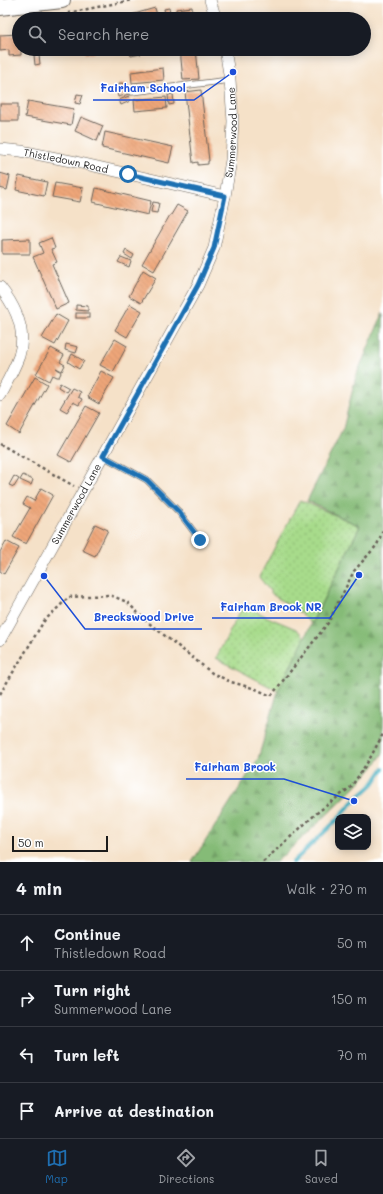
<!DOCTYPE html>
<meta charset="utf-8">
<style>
body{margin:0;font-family:Mali,sans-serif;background:#242831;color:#f1f3f6}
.controls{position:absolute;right:12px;bottom:12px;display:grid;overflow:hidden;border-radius:8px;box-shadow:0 2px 10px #0003}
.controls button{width:36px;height:36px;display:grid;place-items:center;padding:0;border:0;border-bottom:1px solid #363941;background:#171b24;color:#f1f3f6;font:20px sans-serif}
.scale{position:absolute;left:12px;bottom:10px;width:96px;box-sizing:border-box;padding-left:4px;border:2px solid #1c1c1c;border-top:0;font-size:11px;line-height:14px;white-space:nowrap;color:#1c1c1c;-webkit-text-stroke:3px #fff;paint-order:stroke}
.stop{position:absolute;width:12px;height:12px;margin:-9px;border:3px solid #1f6fb2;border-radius:50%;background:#fff}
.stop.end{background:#1f6fb2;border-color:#fff;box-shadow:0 1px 4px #0008}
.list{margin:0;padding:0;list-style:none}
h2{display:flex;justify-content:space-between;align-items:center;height:52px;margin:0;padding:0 16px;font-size:17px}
h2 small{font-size:13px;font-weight:400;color:#9ea1a6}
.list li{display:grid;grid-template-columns:26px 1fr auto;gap:12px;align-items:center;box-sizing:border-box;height:56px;padding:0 16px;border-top:1px solid #363941}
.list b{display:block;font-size:15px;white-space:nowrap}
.list p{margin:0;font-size:13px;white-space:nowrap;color:#9ea1a6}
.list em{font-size:13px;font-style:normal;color:#9ea1a6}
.icon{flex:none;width:22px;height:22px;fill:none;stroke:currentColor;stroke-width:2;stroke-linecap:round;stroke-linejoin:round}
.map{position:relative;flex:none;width:383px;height:862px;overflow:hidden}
.search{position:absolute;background:#171b24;box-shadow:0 2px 10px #0003;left:12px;right:12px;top:12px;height:44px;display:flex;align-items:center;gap:10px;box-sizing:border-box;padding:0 14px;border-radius:22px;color:#9ea1a6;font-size:15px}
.sheet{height:276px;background:#171b24}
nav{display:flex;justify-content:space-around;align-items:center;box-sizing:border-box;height:56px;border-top:1px solid #363941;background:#171b24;font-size:11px;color:#9ea1a6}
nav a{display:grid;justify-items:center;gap:2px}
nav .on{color:#1f6fb2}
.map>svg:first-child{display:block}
</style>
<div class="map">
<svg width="383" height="862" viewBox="0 0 383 862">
<defs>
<pattern id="grass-dots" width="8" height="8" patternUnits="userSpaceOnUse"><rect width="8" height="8" fill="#a7db8b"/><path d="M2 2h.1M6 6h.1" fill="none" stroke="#8fbb77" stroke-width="1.8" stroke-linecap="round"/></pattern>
<pattern id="forest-firs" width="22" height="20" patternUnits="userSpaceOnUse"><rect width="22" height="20" fill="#85bb77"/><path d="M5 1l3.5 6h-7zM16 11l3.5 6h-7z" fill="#72a066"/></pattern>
<pattern id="building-back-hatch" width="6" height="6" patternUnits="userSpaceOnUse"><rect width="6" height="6" fill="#eea679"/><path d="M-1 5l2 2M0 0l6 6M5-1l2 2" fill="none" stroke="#cc8e68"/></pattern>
</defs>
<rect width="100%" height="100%" fill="#fff"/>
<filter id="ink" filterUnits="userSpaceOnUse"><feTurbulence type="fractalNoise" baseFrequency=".025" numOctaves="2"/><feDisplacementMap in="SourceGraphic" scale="8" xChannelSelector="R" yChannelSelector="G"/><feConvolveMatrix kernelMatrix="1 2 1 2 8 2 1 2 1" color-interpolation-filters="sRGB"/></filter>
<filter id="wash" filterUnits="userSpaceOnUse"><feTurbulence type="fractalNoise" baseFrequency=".012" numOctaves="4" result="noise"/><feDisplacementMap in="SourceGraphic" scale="16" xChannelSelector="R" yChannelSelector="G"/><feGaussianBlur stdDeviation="0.9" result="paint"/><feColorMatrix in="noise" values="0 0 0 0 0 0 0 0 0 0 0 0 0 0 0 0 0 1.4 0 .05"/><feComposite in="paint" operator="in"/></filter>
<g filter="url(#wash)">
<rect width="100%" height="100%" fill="#f5e1c8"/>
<!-- grass -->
<g fill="url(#grass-dots)" stroke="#627c54">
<path d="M300,500L360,526L311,624L302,614L273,595L259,577Z"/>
<path d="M244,604L265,616L296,629L306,638L278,691L216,658Z"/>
</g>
<!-- forest -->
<path fill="url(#forest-firs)" stroke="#506c4a" d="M383,313V753C372,772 356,785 341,801C320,822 298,842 276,862H192L258,759L278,691L360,526L307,501L343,429L356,376Z"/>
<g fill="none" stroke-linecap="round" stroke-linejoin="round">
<!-- stream -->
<g stroke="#3eabbd" stroke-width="4">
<path d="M339,817L354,801L373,784L383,769"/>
<path d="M293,862L338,819"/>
</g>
</g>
<g id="blocks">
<!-- building -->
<g fill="url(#building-back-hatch)">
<path d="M192,7L193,19H177L176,9Z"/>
<path d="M155,8L158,19H132L131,15Z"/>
<path d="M169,8L171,17L166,18L164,9Z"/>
<path d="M19,34V49H21V55L9,56V50L0,51V35Z"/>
<path d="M84,49H92L93,53L85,54Z"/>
<path d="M129,49H140L141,54L131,56Z"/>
<path d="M180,49H196L199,79L183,80Z"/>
<path d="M34,55H39L40,64L35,65Z"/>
<path d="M163,68L164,80L132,83L131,72Z"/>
<path d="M119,83L128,84V89H119Z"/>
<path d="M127,89L129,94L118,97L117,92Z"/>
<path d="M201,90L209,161H208V164L198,165V162L193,163L185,92Z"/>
<path d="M77,94L83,95L80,104L75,103Z"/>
<path d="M173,94L174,104L169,105L168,95Z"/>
<path d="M129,96L130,101L121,105L119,100Z"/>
<path d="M166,97L167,108L135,111L134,100Z"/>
<path d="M28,101L74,109L71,125L25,117Z"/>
<rect x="0" y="104" width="18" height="17"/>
<path d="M81,117L103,126L97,141L75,131Z"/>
<path d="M105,132L173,147L169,163L102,148Z"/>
<path d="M0,173L10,176L7,190L0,188Z"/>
<path d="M19,176L47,182L44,196L16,190Z"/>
<path d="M55,183L83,188L80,202L52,197Z"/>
<path d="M96,188L151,201L148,215L93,202Z"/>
<path d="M153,202L159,203L157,213L151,212Z"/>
<path d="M177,205L188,211L154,271L142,264L170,215H171Z"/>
<path d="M51,238L55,248L51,249L57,262L52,264L69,303L56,309L33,257L43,253L39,243Z"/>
<path d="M30,239V254H2V240Z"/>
<path d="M126,250L134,255L132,259L124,254Z"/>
<path d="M121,257L131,261L129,267L118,262Z"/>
<path d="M143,270L156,278L141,303L129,296Z"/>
<path d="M130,304L142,311L127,337L115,330Z"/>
<path d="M76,305L88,306V311L76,310Z"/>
<rect x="76" y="313" width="13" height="5"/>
<path d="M56,314L68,321L55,345L42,338Z"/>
<path d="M115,339L127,346L113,372L100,365Z"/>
<path d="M66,344L78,347L76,353L65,350Z"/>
<path d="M51,348L64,355L60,362L65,365L62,371L56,368L60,371L61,373L59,377H56L52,375L49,381L36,374Z"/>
<path d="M72,354L84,361L79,369L68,362Z"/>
<path d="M101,371L114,378L99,404L87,397Z"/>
<path d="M35,377L47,384L19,434L7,426Z"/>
<path d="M60,383L69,388L66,392L58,387Z"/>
<path d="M72,388L80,392L78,397L82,399L79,405L73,402L67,412L60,408Z"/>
<path d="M86,406L99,413L71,462L58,455Z"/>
<path d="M23,475L33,480L31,485L20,480Z"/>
<path d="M14,476L19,479L14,487L9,485Z"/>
<path d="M41,488L53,495L26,544L13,537L30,508L23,504L27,497L34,501Z"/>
<path d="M95,524L108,530L95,556L82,550Z"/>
<path d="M6,541L19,548L4,574L0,571V552Z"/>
</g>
</g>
</g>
<g filter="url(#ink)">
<use href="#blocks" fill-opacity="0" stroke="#686158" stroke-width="1"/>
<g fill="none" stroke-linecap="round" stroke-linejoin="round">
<!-- lane casing -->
<g stroke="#686158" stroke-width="7">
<g id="lane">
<path d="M132,92L230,80"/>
<path d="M103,456L147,480L179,512L200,540"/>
</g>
</g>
<!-- street casing -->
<g stroke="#686158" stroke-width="12">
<g id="street">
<path d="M210,0L216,19"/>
<path id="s1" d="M0,149L21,151L76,162L225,196"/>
<path d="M0,287C15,306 27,331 19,356C14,370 7,382 0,395"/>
<path id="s2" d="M0,640L198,285L214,248L225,196L231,160L233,121L230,80L225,49"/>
</g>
</g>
<!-- secondary casing -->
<g stroke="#686158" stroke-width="18">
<path id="secondary" d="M0,7L62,0"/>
</g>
<!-- path -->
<g stroke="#686158" stroke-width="2.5" stroke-dasharray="3 3" stroke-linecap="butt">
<path d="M68,13L132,0"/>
<path d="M0,444L74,486"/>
<path d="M0,694L44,621L69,597L110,595L127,602L145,620L212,673L231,682L256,689L271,696L328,623L354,571L377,545L383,530"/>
<path d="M263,862L318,812L351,787L369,760L383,734"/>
</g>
<!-- lane -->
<use href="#lane" stroke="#fff" stroke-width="5.5"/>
<!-- street -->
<use href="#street" stroke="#fff" stroke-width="11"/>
<!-- secondary -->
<use href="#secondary" stroke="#fff" stroke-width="16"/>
</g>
</g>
<g fill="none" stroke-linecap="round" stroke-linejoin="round" filter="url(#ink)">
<!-- route -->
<path stroke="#1f6fb2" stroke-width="5" d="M128,174L225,196L214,248L198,285L103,456L147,480L179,512L200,540"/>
</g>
<g text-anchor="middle" stroke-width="3" stroke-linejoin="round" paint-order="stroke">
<!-- street labels -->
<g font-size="10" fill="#1c1c1c" stroke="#fff">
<text dy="4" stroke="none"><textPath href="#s2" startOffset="564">Summerwood Lane</textPath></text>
<text dy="4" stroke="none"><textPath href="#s1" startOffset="67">Thistledown Road</textPath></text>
<text dy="4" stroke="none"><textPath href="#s2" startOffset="156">Summerwood Lane</textPath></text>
</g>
</g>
<!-- callouts -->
<path fill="none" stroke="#1d4ed8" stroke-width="1.5" d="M233 72L194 100H93M359 575L330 618H212M44 576L85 629H202M354 801L284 779H186"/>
<g fill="#1d4ed8" stroke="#fff" stroke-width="1.5">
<circle cx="233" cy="72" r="4"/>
<circle cx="359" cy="575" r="4"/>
<circle cx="44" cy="576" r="4"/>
<circle cx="354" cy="801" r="4"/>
</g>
<g font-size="11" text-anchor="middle" font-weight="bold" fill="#1d4ed8" stroke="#fff" stroke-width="3" stroke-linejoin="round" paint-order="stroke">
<text x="143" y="92">Fairham School</text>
<text x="271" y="611">Fairham Brook NR</text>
<text x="144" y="621">Breckswood Drive</text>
<text x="235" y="771">Fairham Brook</text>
</g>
</svg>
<div class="controls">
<button><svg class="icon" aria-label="layers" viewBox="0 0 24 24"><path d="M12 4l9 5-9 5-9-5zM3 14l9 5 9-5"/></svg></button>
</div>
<div class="scale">50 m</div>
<div class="stop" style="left:128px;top:174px"></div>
<div class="stop end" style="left:200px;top:540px"></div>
<div class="search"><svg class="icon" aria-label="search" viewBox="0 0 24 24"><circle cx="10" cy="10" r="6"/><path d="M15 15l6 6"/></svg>Search here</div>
</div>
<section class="sheet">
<h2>4 min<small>Walk · 270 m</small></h2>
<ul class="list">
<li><svg class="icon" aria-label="ahead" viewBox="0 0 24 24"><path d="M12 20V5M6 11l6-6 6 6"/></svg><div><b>Continue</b><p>Thistledown Road</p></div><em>50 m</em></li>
<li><svg class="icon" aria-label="right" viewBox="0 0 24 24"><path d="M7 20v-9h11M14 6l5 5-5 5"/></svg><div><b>Turn right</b><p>Summerwood Lane</p></div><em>150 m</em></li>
<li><svg class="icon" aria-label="left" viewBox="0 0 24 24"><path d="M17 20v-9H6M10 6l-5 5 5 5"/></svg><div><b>Turn left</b></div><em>70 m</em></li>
<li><svg class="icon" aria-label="arrive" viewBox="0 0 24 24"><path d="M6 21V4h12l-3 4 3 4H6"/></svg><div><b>Arrive at destination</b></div></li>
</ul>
</section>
<nav>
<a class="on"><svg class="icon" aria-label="map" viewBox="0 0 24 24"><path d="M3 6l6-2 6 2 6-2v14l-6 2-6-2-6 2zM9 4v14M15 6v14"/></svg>Map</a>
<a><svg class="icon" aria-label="directions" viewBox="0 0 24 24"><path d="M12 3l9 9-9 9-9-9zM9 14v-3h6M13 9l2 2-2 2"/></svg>Directions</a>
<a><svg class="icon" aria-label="saved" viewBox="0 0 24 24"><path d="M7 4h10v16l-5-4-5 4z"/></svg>Saved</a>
</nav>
